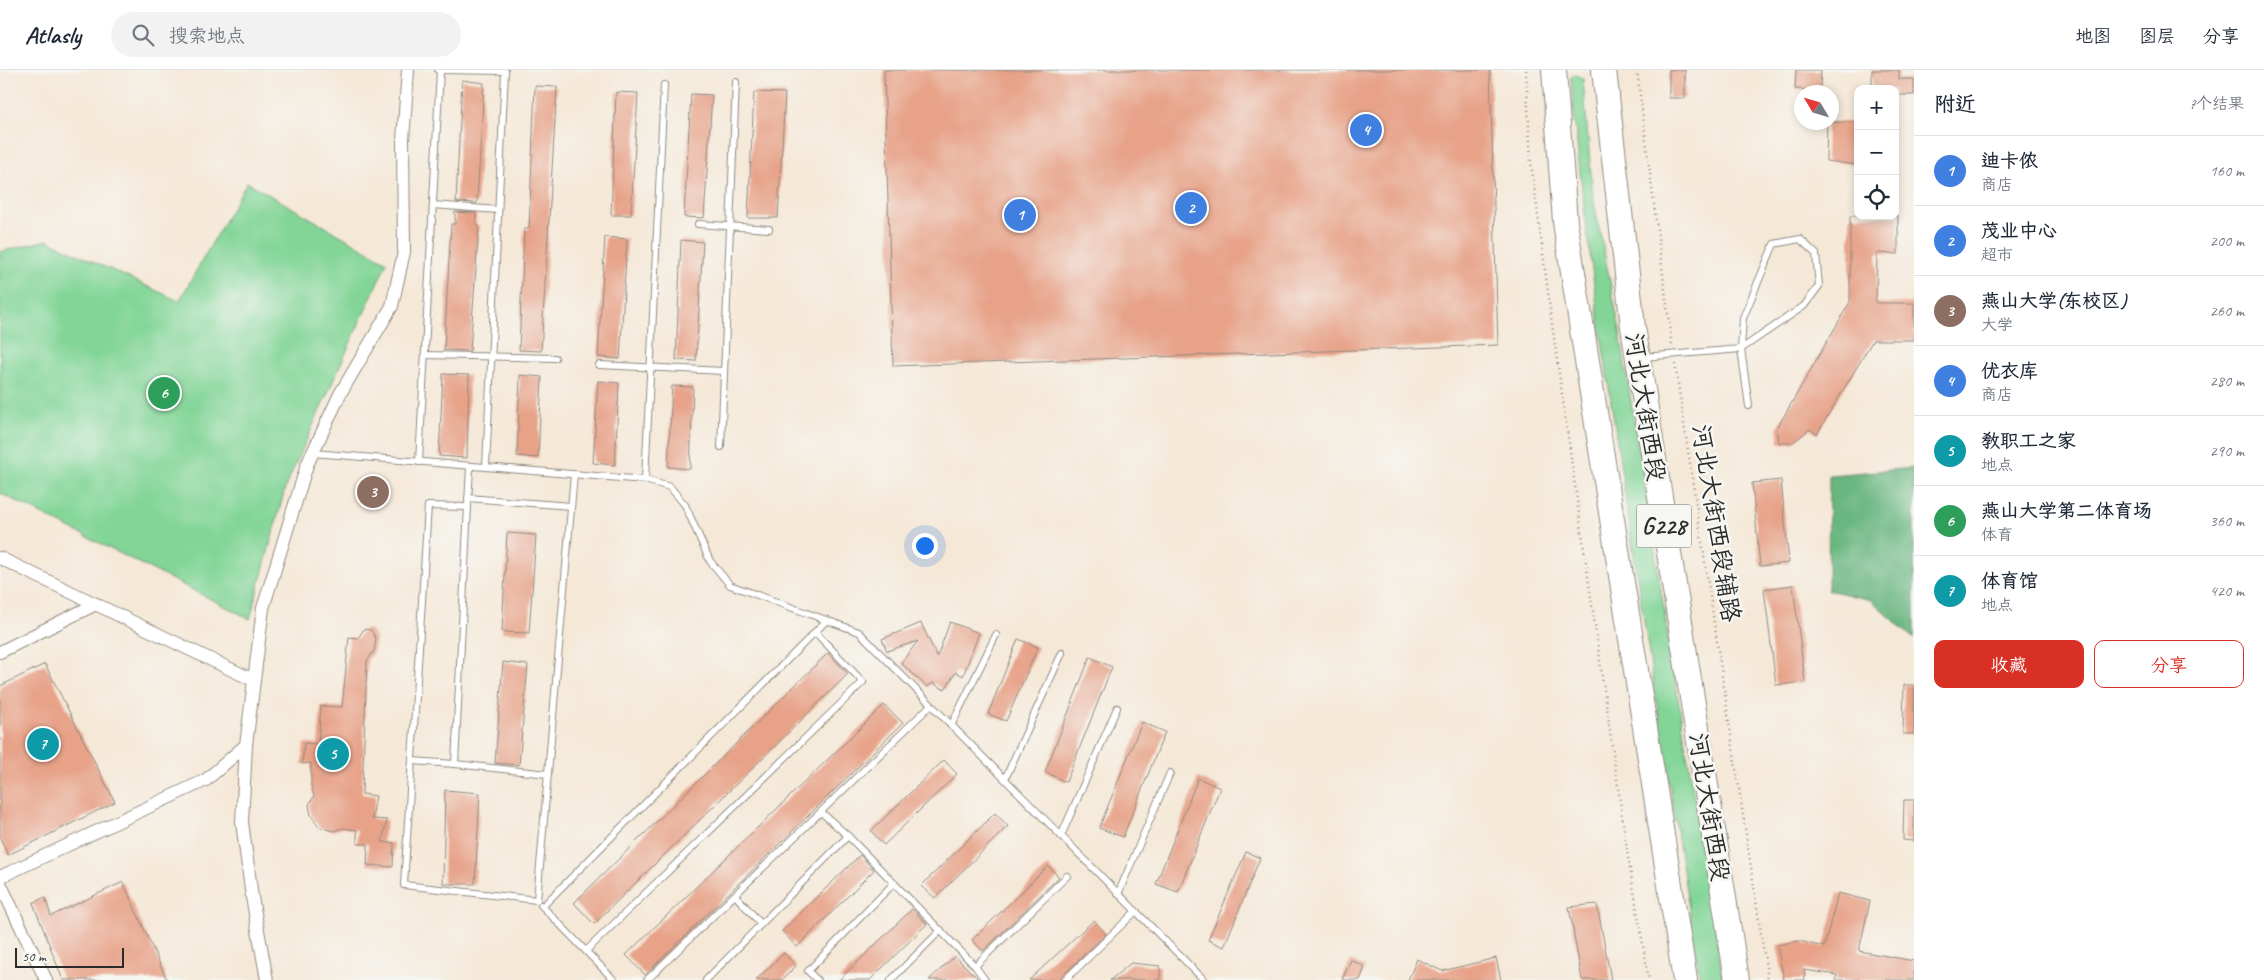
<!DOCTYPE html>
<html lang="zh">
<meta charset="utf-8">
<style>
body{margin:0;font-family:Caveat,"LXGW WenKai TC",sans-serif;background:#f2f2f3;color:#1f2937}
.controls{position:absolute;right:15px;top:15px;display:grid;overflow:hidden;border-radius:10px;box-shadow:0 2px 8px #0003}
.controls button{width:45px;height:45px;display:grid;place-items:center;padding:0;border:0;border-bottom:1px solid #e0e1e3;background:#fff;color:#1f2937;font:25px sans-serif}
.compass{position:absolute;left:1794px;top:15px;width:45px;height:45px;border-radius:50%;background:#fff;box-shadow:0 2px 8px #0003;rotate:308deg}
.scale{position:absolute;left:15px;bottom:12px;width:109px;box-sizing:border-box;padding-left:5px;border:2px solid #2b2b2b;border-top:0;font-size:14px;line-height:18px;white-space:nowrap;color:#2b2b2b;-webkit-text-stroke:4px #f6f6f2;paint-order:stroke}
.you{position:absolute;left:924px;top:475px;width:18px;height:18px;margin:-12px;border:4px solid #fff;border-radius:50%;background:#1a73e8;box-shadow:0 0 0 8px #1a73e833}
.badge{display:grid;place-items:center;width:32px;height:32px;border-radius:50%;background:#d93025;color:#fff;font-size:16px;font-weight:700}
.pin{position:absolute;translate:-50% -50%;border:2px solid #fff;box-shadow:0 1px 5px #0006}
.list{margin:0;padding:0;list-style:none}
h2{display:flex;justify-content:space-between;align-items:center;height:65px;margin:0;padding:0 20px;font-size:21px}
h2 small{font-size:16px;font-weight:400;color:#747a83}
.list li{display:grid;grid-template-columns:32px 1fr auto;gap:15px;align-items:center;box-sizing:border-box;height:70px;padding:0 20px;border-top:1px solid #e0e1e3}
.list b{display:block;font-size:19px;white-space:nowrap}
.list p{margin:0;font-size:16px;white-space:nowrap;color:#747a83}
.list em{font-size:16px;font-style:normal;color:#747a83}
.actions{display:flex;gap:10px;padding:15px 20px}
.actions a{flex:1;padding:11px 0;border:1px solid #d93025;border-radius:10px;text-align:center;font-size:18px;color:#d93025}
.actions .main{background:#d93025;color:#fff}
.icon{flex:none;width:28px;height:28px;fill:none;stroke:currentColor;stroke-width:2;stroke-linecap:round;stroke-linejoin:round}
.map{position:relative;flex:none;width:1914px;height:910px;overflow:hidden}
header{display:flex;align-items:center;gap:30px;box-sizing:border-box;height:70px;padding:0 25px;background:#fff;border-bottom:1px solid #e0e1e3}
header strong{font-size:24px}
nav{display:flex;gap:28px;margin-inline-start:auto;font-size:18px}
.search{width:350px;height:45px;background:#f2f2f3;display:flex;align-items:center;gap:12px;box-sizing:border-box;padding:0 18px;border-radius:28px;color:#747a83;font-size:19px}
main{display:flex}
aside{flex:1;background:#fff}
.map>svg:first-child{display:block}
</style>
<header>
<strong>Atlasly</strong>
<div class="search"><svg class="icon" aria-label="search" viewBox="0 0 24 24"><circle cx="10" cy="10" r="6"/><path d="M15 15l6 6"/></svg>搜索地点</div>
<nav><a>地图</a><a>图层</a><a>分享</a></nav>
</header>
<main>
<div class="map">
<svg width="1914" height="910" viewBox="0 0 1914 910">
<rect width="100%" height="100%" fill="#f6f6f2"/>
<filter id="ink" filterUnits="userSpaceOnUse"><feTurbulence type="fractalNoise" baseFrequency=".02" numOctaves="2"/><feDisplacementMap in="SourceGraphic" scale="10" xChannelSelector="R" yChannelSelector="G"/><feConvolveMatrix kernelMatrix="1 2 1 2 8 2 1 2 1" color-interpolation-filters="sRGB"/></filter>
<filter id="wash" filterUnits="userSpaceOnUse"><feTurbulence type="fractalNoise" baseFrequency=".0096" numOctaves="4" result="noise"/><feDisplacementMap in="SourceGraphic" scale="20" xChannelSelector="R" yChannelSelector="G"/><feGaussianBlur stdDeviation="1.12" result="paint"/><feColorMatrix in="noise" values="0 0 0 0 0 0 0 0 0 0 0 0 0 0 0 0 0 1.4 0 .05"/><feComposite in="paint" operator="in"/></filter>
<g filter="url(#wash)">
<rect width="100%" height="100%" fill="#f5e8d7"/>
<!-- green -->
<g fill="#82d597" stroke="#568061">
<path d="M1576,4L1583,9L1593,127L1619,256L1723,910H1700C1672,728 1642,546 1616,364C1598,247 1581,130 1571,11V6Z"/>
<path d="M247,112L387,192L286,415L250,549L0,423V182L47,170L179,231Z"/>
</g>
<!-- forest -->
<path fill="#69b680" stroke="#4a7056" d="M1914,398V569L1871,530L1828,520L1829,405Z"/>
<g id="blocks">
<!-- building -->
<g fill="#e7a288">
<path d="M884,0H1490L1498,275L893,296Z"/>
<rect x="1669" y="0" width="16" height="28"/>
<path d="M1796,0H1821L1820,20L1795,19Z"/>
<path d="M1872,0H1899V9H1914V25H1895V19H1872Z"/>
<path d="M462,10L484,13L477,133L456,132Z"/>
<path d="M535,16L557,17L541,281L519,280L524,159H529Z"/>
<path d="M616,22L638,23L631,145H611Z"/>
<path d="M754,22L785,23L778,148H748Z"/>
<path d="M691,24L712,25L704,148L684,147Z"/>
<path d="M1827,52H1858V95L1826,91Z"/>
<path d="M455,142L476,143V155H479L470,281L444,280L451,154H455Z"/>
<path d="M1850,146H1898V184L1877,183L1876,233H1914V270H1873L1817,364L1810,359L1792,373H1779L1777,358L1850,232Z"/>
<path d="M605,167L627,169L620,289L598,287Z"/>
<path d="M681,170L703,172L696,291L676,290Z"/>
<path d="M443,304L469,305L467,388L439,386Z"/>
<path d="M520,305L542,307L538,388L517,386Z"/>
<path d="M598,311L619,313L615,395L593,393Z"/>
<path d="M672,316L693,317L690,399L668,397Z"/>
<path d="M1781,410L1789,493L1760,496L1752,413Z"/>
<path d="M507,463L536,465L529,563L502,562Z"/>
<path d="M1793,515L1805,612L1776,615L1764,519Z"/>
<path d="M950,552L979,563L963,606L956,602L945,619L941,618L933,613L927,617L901,593L918,571L887,581L882,569L921,553L937,587Z"/>
<path d="M364,559L371,560L376,569L374,581L367,591L362,724L376,726L372,749L387,750L382,772L394,773L393,797L367,795L368,774H357V760L343,758L333,761L319,757L311,745L309,735L314,726L311,716V693L302,694L304,673L318,674L321,636L342,637L349,567L358,568Z"/>
<path d="M1018,569L1038,577L1006,651L988,644Z"/>
<path d="M828,583L848,604L594,854L574,833Z"/>
<path d="M1090,587L1112,597L1066,712L1045,702Z"/>
<path d="M503,592L528,595L519,695L495,693Z"/>
<path d="M45,594L115,732L8,785L0,768V616Z"/>
<path d="M1904,615H1914V664H1903Z"/>
<path d="M884,635L903,653L645,905L626,885Z"/>
<path d="M1142,652L1165,662L1123,767L1099,758Z"/>
<path d="M944,690L957,704L884,775L871,761Z"/>
<path d="M1198,708L1220,718L1178,822L1156,814Z"/>
<path d="M445,720L480,723L475,814H443Z"/>
<path d="M1904,730H1914V771L1903,770Z"/>
<path d="M995,743L1008,756L935,828L921,816Z"/>
<path d="M1246,782L1260,788L1224,877L1208,870Z"/>
<path d="M860,785L874,800L797,877L782,861Z"/>
<path d="M1048,796L1059,807L983,881L972,870Z"/>
<path d="M123,812L167,910H63L33,833L45,827L51,846Z"/>
<path d="M1838,823L1870,831L1859,881L1914,891V910H1836L1837,905L1804,900L1805,910H1784L1777,875L1799,871L1824,877Z"/>
<path d="M1597,834L1611,910H1582L1569,837Z"/>
<path d="M912,839L927,854L870,910H839Z"/>
<path d="M1094,850L1106,864L1058,910H1029Z"/>
<path d="M784,883L796,896L782,910H756Z"/>
<path d="M955,886L979,910H929Z"/>
<path d="M1496,888L1501,910H1408L1417,889L1442,901Z"/>
<path d="M1351,890L1365,897L1360,910H1342Z"/>
<path d="M1131,893L1160,896V910H1110Z"/>
</g>
</g>
</g>
<g filter="url(#ink)">
<use href="#blocks" fill-opacity="0" stroke="#908a81" stroke-width="1"/>
<g fill="none" stroke-linecap="round" stroke-linejoin="round">
<!-- lane casing -->
<g stroke="#908a81" stroke-width="8">
<g id="lane">
<path d="M438,0L505,1L486,397"/>
<path d="M433,135L498,140"/>
<path d="M698,154L769,159"/>
<path d="M425,285L555,288"/>
<path d="M1643,287L1741,279L1804,236L1819,216L1816,184L1800,169L1774,174L1743,248L1741,279L1749,336"/>
<path d="M599,295L724,301"/>
<path d="M721,377L736,12"/>
<path d="M313,383L645,410L670,417L685,435L710,491L730,515L859,562L1204,910"/>
<path d="M419,392L440,1"/>
<path d="M645,410L664,15"/>
<path d="M468,428L571,436"/>
<path d="M468,437L428,436L404,815L537,830L574,404"/>
<path d="M951,656L996,565"/>
<path d="M412,691L455,694L470,396"/>
<path d="M455,694L548,704"/>
<path d="M1005,709L1062,583"/>
<path d="M848,766L975,896"/>
<path d="M1061,766L1117,638"/>
<path d="M1118,824L1170,703"/>
<path d="M735,825L761,854"/>
<path d="M541,835L614,910"/>
<path d="M543,836L827,550"/>
<path d="M586,881L863,612L815,562"/>
<path d="M647,910L931,635"/>
<path d="M706,910L848,766L821,742"/>
<path d="M817,910L808,901L894,813"/>
<path d="M891,910L941,860"/>
<path d="M985,910L975,896L1067,806"/>
<path d="M1065,910L1136,841"/>
</g>
</g>
<!-- street casing -->
<g stroke="#908a81" stroke-width="14">
<g id="street">
<path d="M0,488L253,610"/>
<path d="M0,582L96,534"/>
<path d="M0,807L206,710L246,675"/>
<path d="M0,813L46,910"/>
<path d="M267,910L252,827L242,752L246,675L263,538L307,395L340,324L392,236L404,182L403,70L408,0"/>
</g>
</g>
<!-- highway casing -->
<g stroke="#908a81" stroke-width="26">
<g id="highway">
<path d="M1554,0L1565,152L1685,910"/>
<path d="M1604,0L1633,257L1737,910"/>
</g>
</g>
<!-- path -->
<g stroke="#908a81" stroke-width="2.5" stroke-dasharray="1 4" stroke-linecap="butt">
<path d="M1526,0L1531,92L1553,261L1628,787L1649,910"/>
<path d="M1637,0L1672,276"/>
<path d="M1675,294L1768,910"/>
</g>
<!-- lane -->
<use href="#lane" stroke="#fff" stroke-width="6"/>
<!-- street -->
<use href="#street" stroke="#fff" stroke-width="12"/>
<!-- highway -->
<use href="#highway" stroke="#fff" stroke-width="24"/>
</g>
</g>
<g text-anchor="middle" stroke-width="5" stroke-linejoin="round" paint-order="stroke">
<!-- shield labels -->
<rect fill="#f6f6f2" stroke="#686867" stroke-width="1" x="1636.5" y="434.5" width="55" height="43" rx="4"/>
<g font-size="24" font-weight="bold" fill="#2b2b2b">
<text x="1664" y="464">G228</text>
</g>
<!-- street labels -->
<g font-size="25" fill="#2b2b2b" stroke="#f6f6f2">
<text transform="translate(1646 337) rotate(81)" y="9">河北大街西段</text>
<text transform="translate(1717 453) rotate(81)" y="9">河北大街西段辅路</text>
<text transform="translate(1710 737) rotate(81)" y="9">河北大街西段</text>
</g>
</g>
</svg>
<div class="controls">
<button>+</button>
<button>−</button>
<button><svg class="icon" aria-label="locate" viewBox="0 0 24 24"><circle cx="12" cy="12" r="6"/><path d="M12 2v4M12 18v4M2 12h4M18 12h4"/></svg></button>
</div>
<svg class="compass" viewBox="-18 -18 36 36"><path d="M0-13l5 13h-10z" fill="#e53935"/><path d="M0 13l5-13h-10z" fill="#747a83"/></svg>
<div class="scale">50 m</div>
<div class="you"></div>
<div class="pin badge" style="left:1020px;top:145px;background:#3f7fe0">1</div>
<div class="pin badge" style="left:1191px;top:138px;background:#3f7fe0">2</div>
<div class="pin badge" style="left:373px;top:422px;background:#8d6e63">3</div>
<div class="pin badge" style="left:1366px;top:60px;background:#3f7fe0">4</div>
<div class="pin badge" style="left:333px;top:684px;background:#0f9aa8">5</div>
<div class="pin badge" style="left:164px;top:323px;background:#2e9e5b">6</div>
<div class="pin badge" style="left:43px;top:674px;background:#0f9aa8">7</div>
</div>
<aside>
<h2>附近<small>7个结果</small></h2>
<ul class="list">
<li><span class="badge" style="background:#3f7fe0">1</span><div><b>迪卡侬</b><p>商店</p></div><em>160 m</em></li>
<li><span class="badge" style="background:#3f7fe0">2</span><div><b>茂业中心</b><p>超市</p></div><em>200 m</em></li>
<li><span class="badge" style="background:#8d6e63">3</span><div><b>燕山大学(东校区)</b><p>大学</p></div><em>260 m</em></li>
<li><span class="badge" style="background:#3f7fe0">4</span><div><b>优衣库</b><p>商店</p></div><em>280 m</em></li>
<li><span class="badge" style="background:#0f9aa8">5</span><div><b>教职工之家</b><p>地点</p></div><em>290 m</em></li>
<li><span class="badge" style="background:#2e9e5b">6</span><div><b>燕山大学第二体育场</b><p>体育</p></div><em>360 m</em></li>
<li><span class="badge" style="background:#0f9aa8">7</span><div><b>体育馆</b><p>地点</p></div><em>420 m</em></li>
</ul>
<div class="actions"><a class="main">收藏</a><a>分享</a></div>
</aside>
</main>
